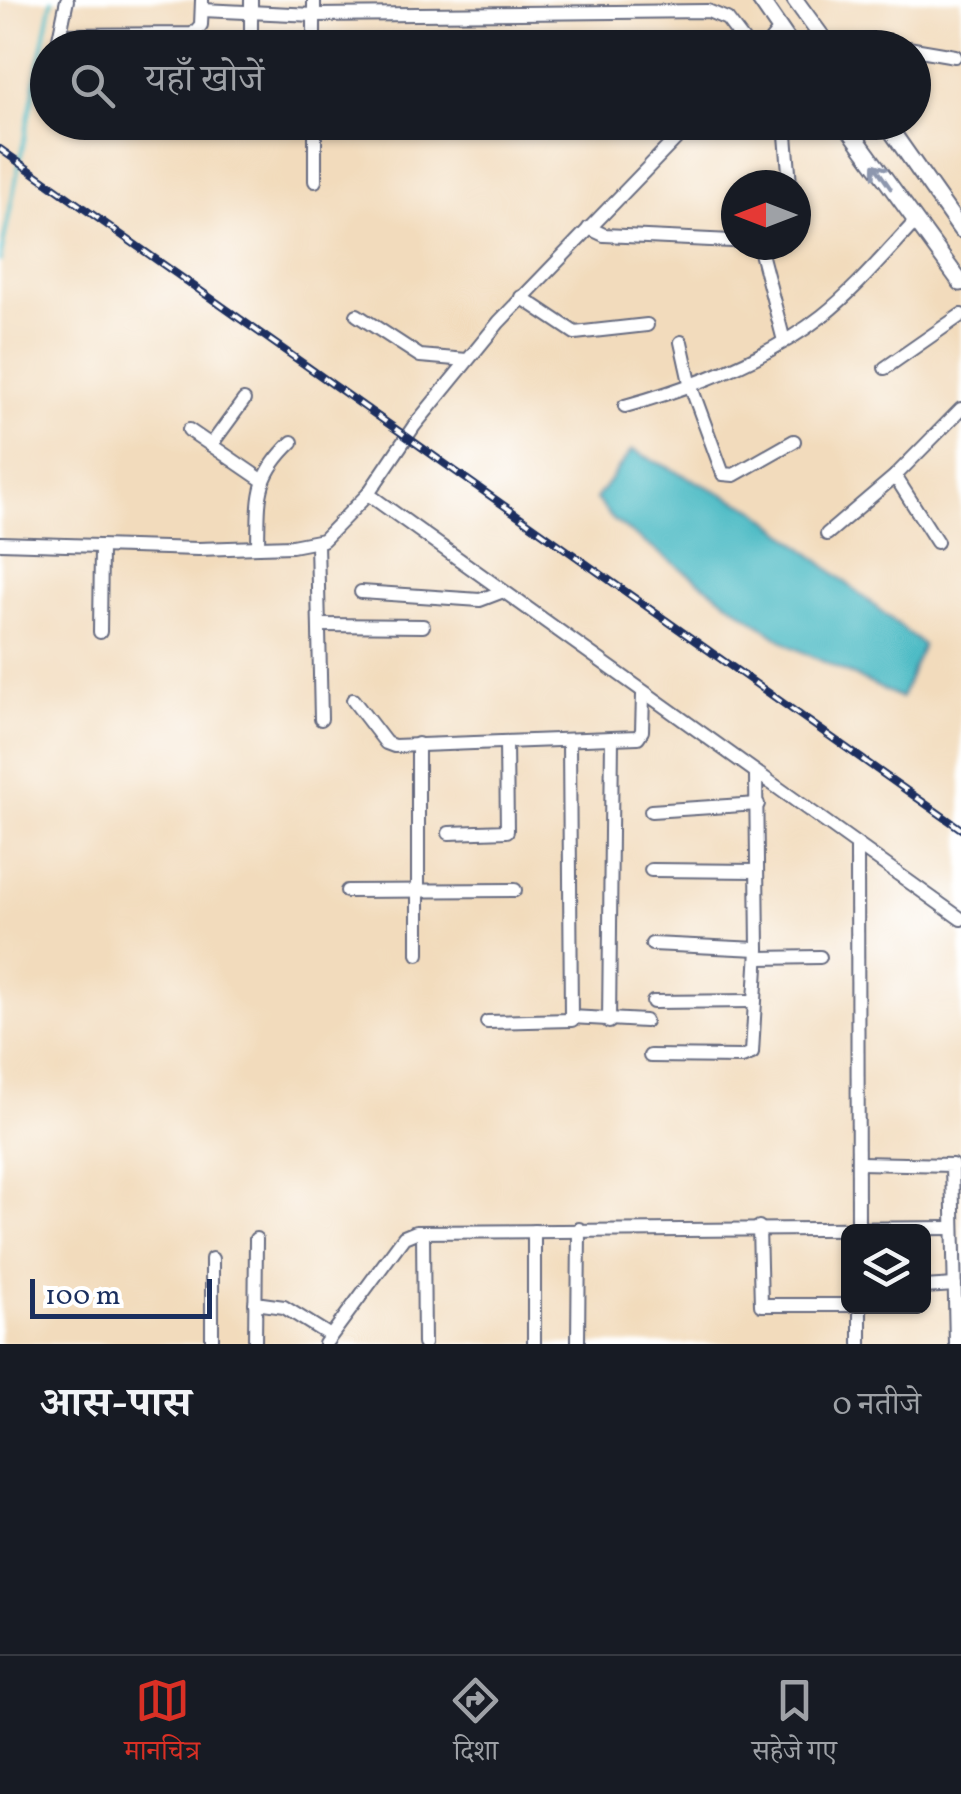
<!DOCTYPE html>
<html lang="hi">
<meta charset="utf-8">
<style>
body{margin:0;font-family:Vollkorn,"Noto Serif Devanagari",serif;background:#242831;color:#f1f3f6}
.controls{position:absolute;right:30px;bottom:30px;display:grid;overflow:hidden;border-radius:15px;box-shadow:0 2px 8px #0004}
.controls button{width:90px;height:90px;display:grid;place-items:center;padding:0;border:0;border-bottom:2px solid #363941;background:#171b24;color:#f1f3f6;font:50px sans-serif}
.compass{position:absolute;left:721px;top:170px;width:90px;height:90px;border-radius:50%;background:#171b24;box-shadow:0 2px 8px #0004;rotate:270deg}
.scale{position:absolute;left:30px;bottom:25px;width:182px;box-sizing:border-box;padding-left:10px;border:5px solid #1b2f5e;border-top:0;font-size:28px;line-height:35px;white-space:nowrap;color:#1b2f5e;-webkit-text-stroke:8px #fff;paint-order:stroke}
.list{margin:0;padding:0;list-style:none}
h2{display:flex;justify-content:space-between;align-items:center;height:130px;margin:0;padding:0 40px;font-size:42px}
h2 small{font-size:32px;font-weight:400;color:#9ea1a6}
.icon{flex:none;width:55px;height:55px;fill:none;stroke:currentColor;stroke-width:2;stroke-linecap:round;stroke-linejoin:round}
.map{position:relative;flex:none;width:961px;height:1344px;overflow:hidden}
.search{position:absolute;background:#171b24;box-shadow:0 2px 8px #0004;left:30px;right:30px;top:30px;height:110px;display:flex;align-items:center;gap:25px;box-sizing:border-box;padding:0 35px;border-radius:55px;color:#9ea1a6;font-size:38px}
.sheet{height:310px;background:#171b24}
nav{display:flex;justify-content:space-around;align-items:center;box-sizing:border-box;height:140px;border-top:2px solid #363941;background:#171b24;font-size:28px;color:#9ea1a6}
nav a{display:grid;justify-items:center;gap:5px}
nav .on{color:#d93025}
.map>svg:first-child{display:block}
</style>
<div class="map">
<svg width="961" height="1344" viewBox="0 0 961 1344">
<rect width="100%" height="100%" fill="#fff"/>
<filter id="ink" filterUnits="userSpaceOnUse"><feTurbulence type="fractalNoise" baseFrequency=".01" numOctaves="2"/><feDisplacementMap in="SourceGraphic" scale="20" xChannelSelector="R" yChannelSelector="G"/><feConvolveMatrix kernelMatrix="1 2 1 2 8 2 1 2 1" color-interpolation-filters="sRGB"/></filter>
<filter id="wash" filterUnits="userSpaceOnUse"><feTurbulence type="fractalNoise" baseFrequency=".0048" numOctaves="4" result="noise"/><feDisplacementMap in="SourceGraphic" scale="40" xChannelSelector="R" yChannelSelector="G"/><feGaussianBlur stdDeviation="2.25" result="paint"/><feColorMatrix in="noise" values="0 0 0 0 0 0 0 0 0 0 0 0 0 0 0 0 0 1.4 0 .05"/><feComposite in="paint" operator="in"/></filter>
<g filter="url(#wash)">
<rect width="100%" height="100%" fill="#f2dbbc"/>
<!-- water -->
<path fill="#4dbbc5" stroke="#347592" stroke-width="2.5" d="M632,450L756,510L923,645L901,698L790,646L613,520L596,499Z"/>
<g fill="none" stroke-linecap="round" stroke-linejoin="round">
<!-- stream -->
<path stroke="#4dbbc5" stroke-width="4" d="M0,260L52,0"/>
</g>
</g>
<g filter="url(#ink)">
<g fill="none" stroke-linecap="round" stroke-linejoin="round">
<!-- minor casing -->
<g stroke="#666b7f" stroke-width="16">
<g id="minor">
<path d="M314,0V48"/>
<path d="M202,10L314,15L708,11L727,19L749,48"/>
<path d="M60,35L193,34L201,25L202,0"/>
<path d="M57,48L67,0"/>
<path d="M251,48V0"/>
<path d="M765,48L780,29"/>
<path d="M908,48L955,56"/>
<path d="M47,97L48,94"/>
<path d="M315,122V181"/>
<path d="M785,122L790,185"/>
<path d="M589,228L604,235L732,241"/>
<path d="M759,245L784,341"/>
<path d="M521,297L575,333L647,325"/>
<path d="M357,315L420,356L467,360"/>
<path d="M681,342L691,387L723,474L734,475L794,441"/>
<path d="M885,368L961,315"/>
<path d="M625,406C693,387 766,360 822,316C856,289 885,254 915,222"/>
<path d="M189,430L262,480"/>
<path d="M211,445L244,400"/>
<path d="M895,476L937,542"/>
<path d="M368,494L961,919"/>
<path d="M827,534L895,476L961,409"/>
<path d="M317,542L321,719"/>
<path d="M0,543L198,549L292,546L323,540L368,494L414,426L499,322L692,122"/>
<path d="M258,547C259,498 255,477 292,442"/>
<path d="M361,592L480,600L501,592"/>
<path d="M321,625L423,626"/>
<path d="M100,632L101,547"/>
<path d="M353,700L386,743L394,746L638,737L642,731L643,695"/>
<path d="M569,740L571,1017L645,1021"/>
<path d="M418,744V954"/>
<path d="M651,811L758,804"/>
<path d="M449,833L507,831L506,742"/>
<path d="M857,848L858,1232"/>
<path d="M651,870L757,871"/>
<path d="M347,891L515,890"/>
<path d="M652,944L758,949"/>
<path d="M758,958L820,957"/>
<path d="M653,1002L753,1001"/>
<path d="M487,1022L572,1020"/>
<path d="M609,1022L612,738"/>
<path d="M650,1056L742,1057L752,1053L758,949L756,775"/>
<path d="M859,1163L952,1165L956,1344"/>
<path d="M759,1227L761,1305H848"/>
<path d="M534,1231V1344"/>
<path d="M423,1232L424,1344"/>
<path d="M924,1287L955,1285"/>
<path d="M255,1303L284,1307L329,1335"/>
<path d="M860,1306V1344"/>
<path d="M212,1344V1259"/>
<path d="M255,1344L256,1239"/>
<path d="M325,1344L404,1237L416,1232L953,1228"/>
<path d="M578,1344L579,1229"/>
</g>
</g>
<!-- major casing -->
<g stroke="#666b7f" stroke-width="19">
<g id="major">
<path d="M760,0L793,48"/>
<path d="M795,0L830,48"/>
<path d="M844,122L961,283"/>
<path d="M885,122L961,230"/>
</g>
</g>
<!-- minor -->
<use href="#minor" stroke="#fff" stroke-width="12"/>
<!-- major -->
<use href="#major" stroke="#fff" stroke-width="15"/>
<!-- rail casing -->
<g stroke="#1b2f5e" stroke-width="8">
<path id="rail" d="M0,149L961,829"/>
</g>
<!-- rail -->
<use href="#rail" stroke="#fff" stroke-width="4" stroke-dasharray="11" stroke-linecap="butt"/>
</g>
<!-- one-way arrows -->
<defs><path id="oneway-shaft" d="M-6 0H5M1.5-3L5.5 0L1.5 3" fill="none" stroke-width="1.6" stroke-linecap="round" stroke-linejoin="round" transform="scale(2.5)"/></defs>
<use stroke="#8d97ae" href="#oneway-shaft" transform="translate(882 176) rotate(-125)"/>
</g>
</svg>
<div class="controls">
<button><svg class="icon" aria-label="layers" viewBox="0 0 24 24"><path d="M12 4l9 5-9 5-9-5zM3 14l9 5 9-5"/></svg></button>
</div>
<svg class="compass" viewBox="-18 -18 36 36"><path d="M0-13l5 13h-10z" fill="#e53935"/><path d="M0 13l5-13h-10z" fill="#9ea1a6"/></svg>
<div class="scale">100 m</div>
<div class="search"><svg class="icon" aria-label="search" viewBox="0 0 24 24"><circle cx="10" cy="10" r="6"/><path d="M15 15l6 6"/></svg>यहाँ खोजें</div>
</div>
<section class="sheet">
<h2>आस-पास<small>0 नतीजे</small></h2>
<ul class="list">
</ul>
</section>
<nav>
<a class="on"><svg class="icon" aria-label="map" viewBox="0 0 24 24"><path d="M3 6l6-2 6 2 6-2v14l-6 2-6-2-6 2zM9 4v14M15 6v14"/></svg>मानचित्र</a>
<a><svg class="icon" aria-label="directions" viewBox="0 0 24 24"><path d="M12 3l9 9-9 9-9-9zM9 14v-3h6M13 9l2 2-2 2"/></svg>दिशा</a>
<a><svg class="icon" aria-label="saved" viewBox="0 0 24 24"><path d="M7 4h10v16l-5-4-5 4z"/></svg>सहेजे गए</a>
</nav>
